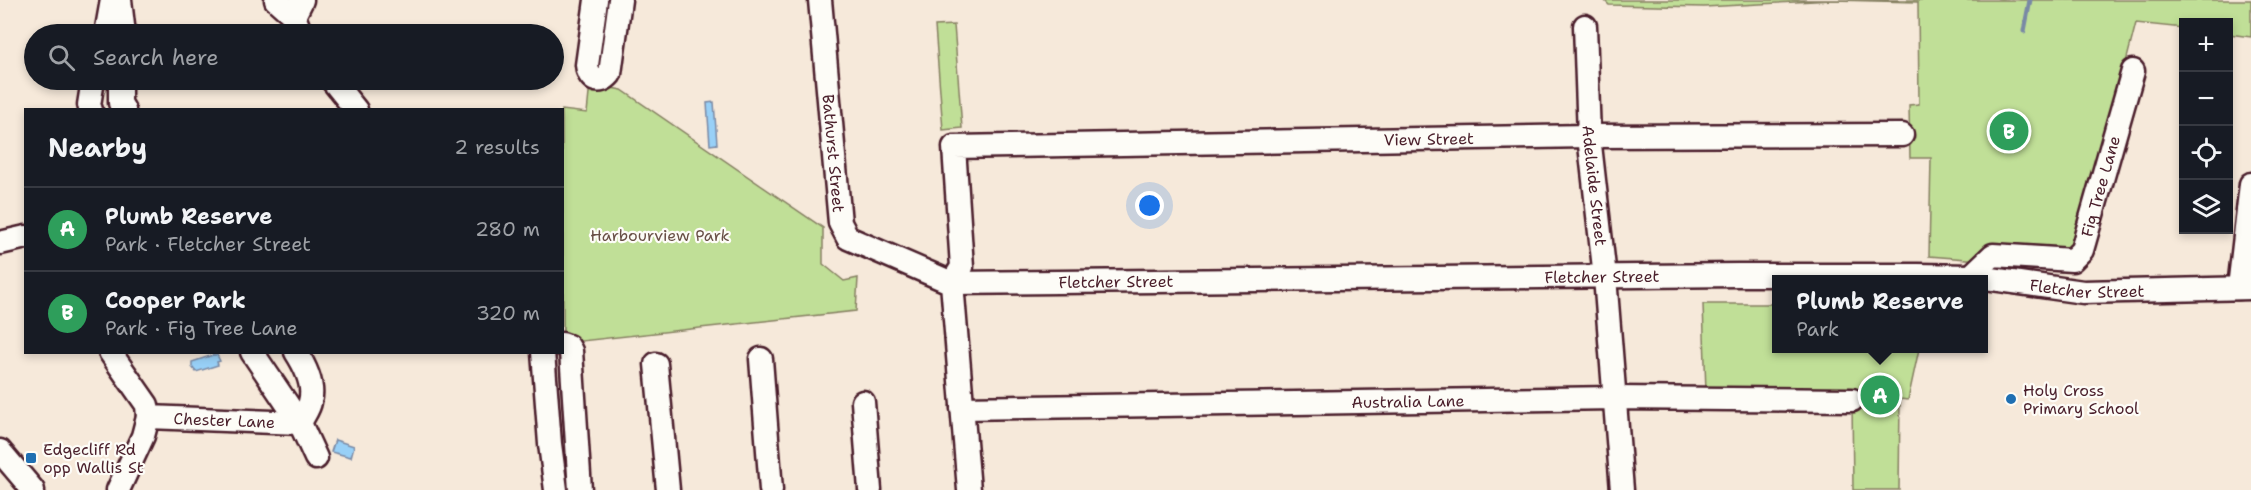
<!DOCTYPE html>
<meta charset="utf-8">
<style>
body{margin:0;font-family:"Shantell Sans",sans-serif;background:#242831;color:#f1f3f6}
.controls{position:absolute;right:18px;top:18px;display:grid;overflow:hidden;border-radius:0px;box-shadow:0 3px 9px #0003}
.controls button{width:54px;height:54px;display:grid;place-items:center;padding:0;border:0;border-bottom:2px solid #363941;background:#171b24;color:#f1f3f6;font:30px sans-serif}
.you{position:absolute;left:1150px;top:206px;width:21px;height:21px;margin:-15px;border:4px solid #fff;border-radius:50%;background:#1a73e8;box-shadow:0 0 0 9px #1a73e833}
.badge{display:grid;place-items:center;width:39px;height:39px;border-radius:50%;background:#db2777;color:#fff;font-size:20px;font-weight:700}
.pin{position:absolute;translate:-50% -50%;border:3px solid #fff;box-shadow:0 2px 6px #0006}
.popup{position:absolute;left:1772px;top:275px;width:216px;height:78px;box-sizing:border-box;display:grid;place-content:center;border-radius:0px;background:#171b24;filter:drop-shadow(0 2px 4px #0005);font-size:20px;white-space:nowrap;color:#9ea1a6}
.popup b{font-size:22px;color:#f1f3f6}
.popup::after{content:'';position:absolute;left:50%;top:100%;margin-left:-12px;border:12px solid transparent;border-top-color:#171b24}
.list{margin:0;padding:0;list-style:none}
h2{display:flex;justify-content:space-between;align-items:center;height:78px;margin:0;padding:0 24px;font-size:26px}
h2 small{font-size:20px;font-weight:400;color:#9ea1a6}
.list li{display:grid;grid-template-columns:39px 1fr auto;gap:18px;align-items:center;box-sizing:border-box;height:84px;padding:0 24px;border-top:2px solid #363941}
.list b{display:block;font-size:22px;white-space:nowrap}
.list p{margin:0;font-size:20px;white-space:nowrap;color:#9ea1a6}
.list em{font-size:20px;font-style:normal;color:#9ea1a6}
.icon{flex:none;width:33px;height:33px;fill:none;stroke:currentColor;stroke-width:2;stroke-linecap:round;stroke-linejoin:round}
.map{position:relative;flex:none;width:2251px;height:490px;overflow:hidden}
.search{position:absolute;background:#171b24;box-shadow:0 3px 9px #0003;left:24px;top:24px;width:540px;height:66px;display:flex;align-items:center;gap:15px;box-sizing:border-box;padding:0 21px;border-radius:33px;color:#9ea1a6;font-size:22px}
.panel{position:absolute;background:#171b24;box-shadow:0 3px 9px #0003;left:24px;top:108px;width:540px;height:246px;border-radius:0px}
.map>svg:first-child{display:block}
</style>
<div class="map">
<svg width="2251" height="490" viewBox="0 0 2251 490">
<rect width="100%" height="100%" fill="#f6e9da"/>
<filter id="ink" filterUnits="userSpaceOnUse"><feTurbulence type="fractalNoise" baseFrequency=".0167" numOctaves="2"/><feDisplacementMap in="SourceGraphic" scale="12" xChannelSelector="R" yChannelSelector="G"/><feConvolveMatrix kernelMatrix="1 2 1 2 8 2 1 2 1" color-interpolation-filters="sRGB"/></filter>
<g filter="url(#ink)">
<!-- green -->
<g fill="#c0df97" stroke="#857f61" stroke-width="1.5">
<path d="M1604,0H2251V37L2229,34L2228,22H2184L2183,28L2136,23L2081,238L2071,251L1980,260L1929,256L1931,158H1910L1909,105L1919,104L1918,2L1833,0L1704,7L1609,5Z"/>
<path d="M954,25L962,128L943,130L935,26Z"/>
<path d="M590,84L622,90L823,228V264L844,281L858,278L856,311L563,343L562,110L587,113Z"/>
<path d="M1703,304H1776V348L1919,349L1908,400L1900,399L1899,490H1853L1852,400L1706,392Z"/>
</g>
<!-- water -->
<g fill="#98d0f7" stroke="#7989a5" stroke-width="1.5">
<path d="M714,102L717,144L710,145L707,103Z"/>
<path d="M213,355H217L220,361L217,362L218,365L196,372L192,367V362Z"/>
<path d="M335,440L354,446L351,457L331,452Z"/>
</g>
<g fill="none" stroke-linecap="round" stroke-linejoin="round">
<!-- stream -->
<path stroke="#7989a5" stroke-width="5" d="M2024,31L2030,0"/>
<!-- minor casing -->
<g stroke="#4a1f2b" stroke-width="27">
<g id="minor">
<path d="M120,0L124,34"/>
<path d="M276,0L294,16"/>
<path d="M596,0L587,65C588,79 599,87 610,74L620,0"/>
<path id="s1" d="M820,0L840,223L848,238L952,283L969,490"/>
<path id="s2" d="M1585,26L1589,136L1605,277L1622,490"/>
<path d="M106,34L112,0"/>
<path d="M301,34L294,16L302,0"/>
<path d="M120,80V103L124,110"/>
<path d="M332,80L356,110"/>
<path d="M91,110L89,105L93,80"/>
<path d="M0,243L26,237"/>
<path id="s3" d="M1971,276L1993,255L2072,260L2082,250L2133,71"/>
<path id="s4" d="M952,283L1738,275H1918L1971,276L2083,292L2251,288"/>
<path id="s5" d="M952,283L962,267L954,147L1589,136L1902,135"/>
<path d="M2239,288L2251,184"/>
<path d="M562,344L568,346L571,351L580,490"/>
<path id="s6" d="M110,352L147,405L148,417L300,423C303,416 309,409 310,402C315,385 305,366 296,352"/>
<path d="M252,352L300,423L316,458"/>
<path d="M543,352L550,444L556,490"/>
<path d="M761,359L771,490"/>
<path d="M656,364L668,490"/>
<path d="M863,402L870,490"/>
<path id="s7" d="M962,408L1615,398L1852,400"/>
<path d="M0,451L33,490"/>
<path d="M118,490L143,436L148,417"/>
</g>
</g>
<!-- minor -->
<use href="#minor" stroke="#fdfcf7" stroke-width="22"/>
</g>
</g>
<!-- markers -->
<g fill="#1f6fb2" stroke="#fdfcf7" stroke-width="2">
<circle cx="2011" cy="399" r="6"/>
<rect x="25" y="452" width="12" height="12" rx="3"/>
</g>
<g text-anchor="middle" stroke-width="4.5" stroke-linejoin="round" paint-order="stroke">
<!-- street labels -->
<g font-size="16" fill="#4a1f2b" stroke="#fdfcf7">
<text dy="6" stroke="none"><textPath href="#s5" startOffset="614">View Street</textPath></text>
<text dy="6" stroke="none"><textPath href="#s1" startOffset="154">Bathurst Street</textPath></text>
<text dy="6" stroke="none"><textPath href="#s3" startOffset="190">Fig Tree Lane</textPath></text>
<text dy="6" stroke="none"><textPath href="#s2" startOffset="160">Adelaide Street</textPath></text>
<text dy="6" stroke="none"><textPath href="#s4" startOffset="650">Fletcher Street</textPath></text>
<text dy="6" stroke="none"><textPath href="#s4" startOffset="164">Fletcher Street</textPath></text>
<text dy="6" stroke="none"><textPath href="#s4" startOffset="1136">Fletcher Street</textPath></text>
<text dy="6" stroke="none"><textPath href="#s7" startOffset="446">Australia Lane</textPath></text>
<text dy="6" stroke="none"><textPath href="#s6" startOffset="153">Chester Lane</textPath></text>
</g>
<!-- park labels -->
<g font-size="16" fill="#684f46" stroke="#fdfcf7">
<text x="660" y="241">Harbourview Park</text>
</g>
<!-- poi labels -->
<g font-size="16" fill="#4a1f2b" stroke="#fdfcf7" text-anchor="start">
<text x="2023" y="396">Holy Cross<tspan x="2023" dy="18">Primary School</tspan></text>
<text x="43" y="455">Edgecliff Rd<tspan x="43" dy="18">opp Wallis St</tspan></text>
</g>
</g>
</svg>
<div class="controls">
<button>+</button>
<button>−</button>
<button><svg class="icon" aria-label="locate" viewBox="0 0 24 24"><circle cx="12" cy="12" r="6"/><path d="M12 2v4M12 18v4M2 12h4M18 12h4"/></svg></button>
<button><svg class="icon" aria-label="layers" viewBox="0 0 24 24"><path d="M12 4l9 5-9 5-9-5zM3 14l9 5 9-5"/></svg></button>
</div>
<div class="you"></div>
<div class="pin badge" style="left:1880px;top:395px;background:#2e9e5b">A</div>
<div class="popup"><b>Plumb Reserve</b>Park</div>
<div class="pin badge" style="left:2009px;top:131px;background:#2e9e5b">B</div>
<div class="search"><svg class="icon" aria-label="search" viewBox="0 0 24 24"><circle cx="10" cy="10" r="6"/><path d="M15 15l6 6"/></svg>Search here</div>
<section class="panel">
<h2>Nearby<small>2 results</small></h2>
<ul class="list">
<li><span class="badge" style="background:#2e9e5b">A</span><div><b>Plumb Reserve</b><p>Park · Fletcher Street</p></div><em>280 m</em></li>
<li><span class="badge" style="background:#2e9e5b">B</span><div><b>Cooper Park</b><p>Park · Fig Tree Lane</p></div><em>320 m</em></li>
</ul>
</section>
</div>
